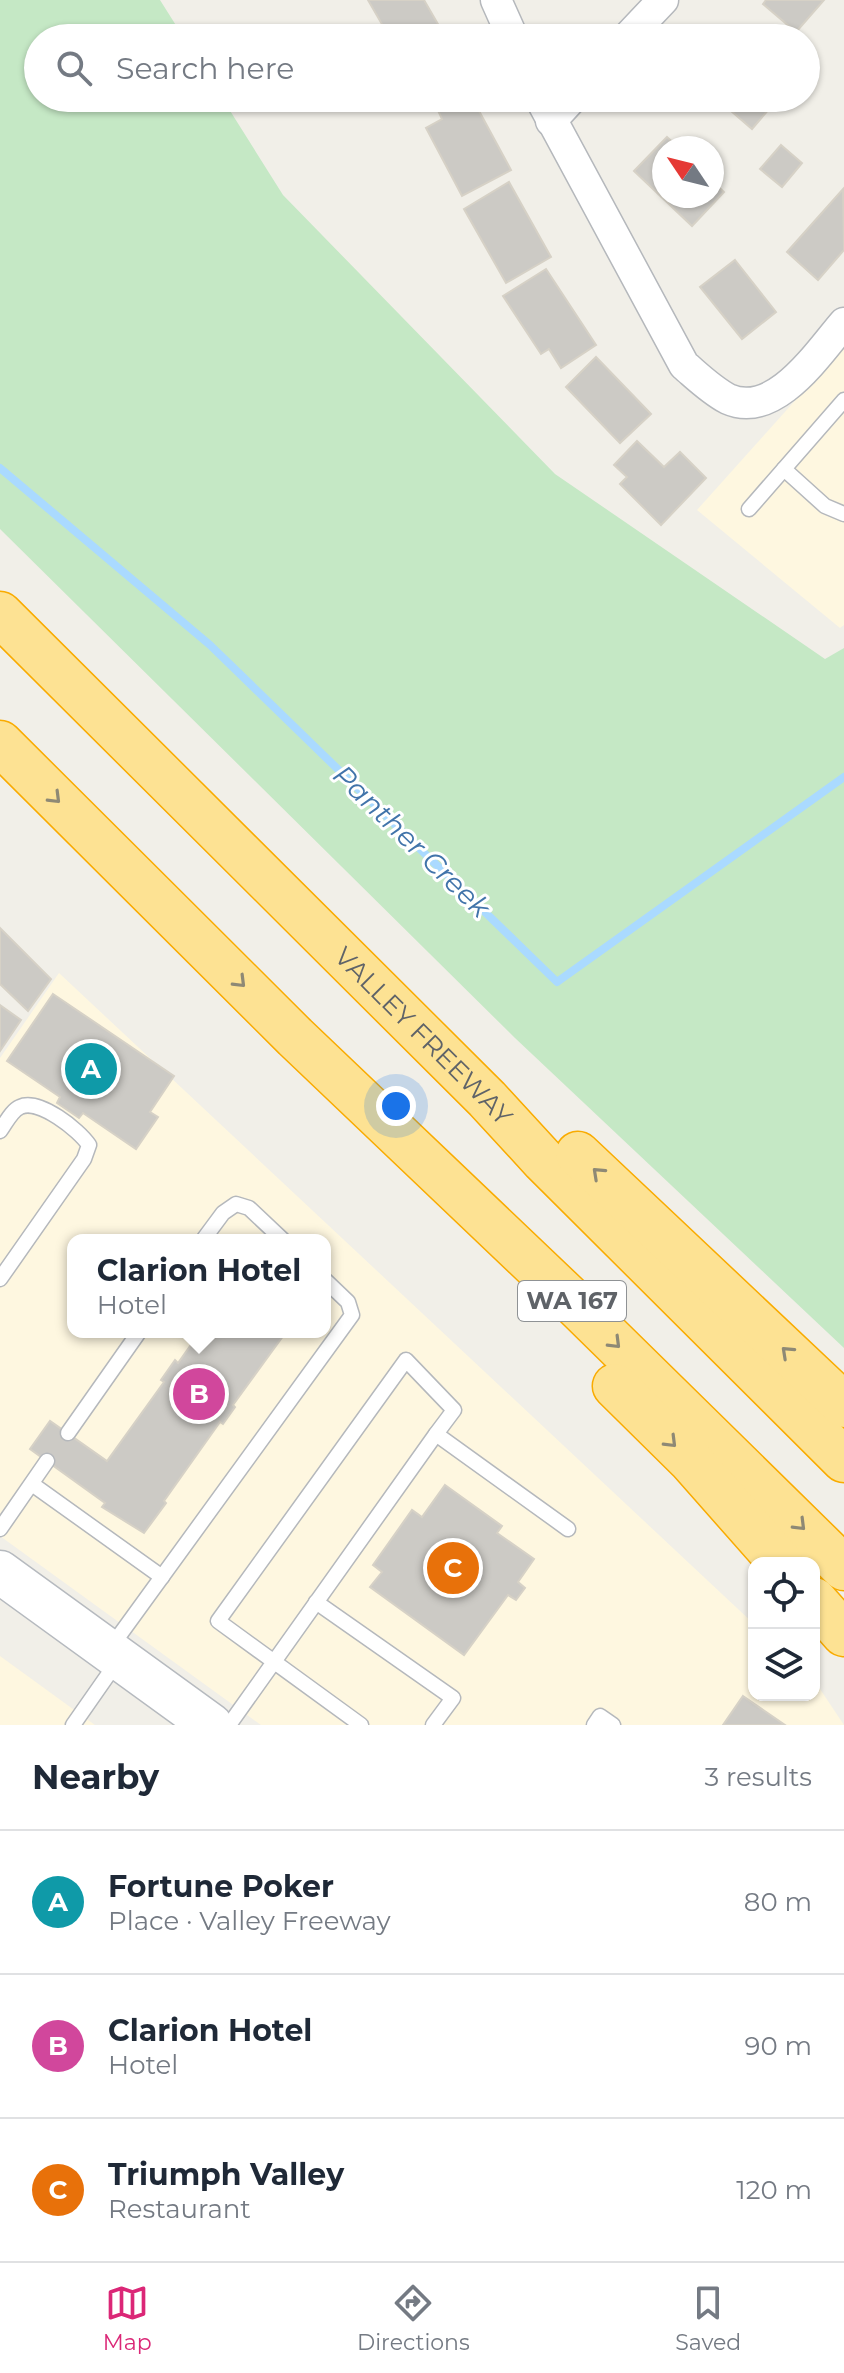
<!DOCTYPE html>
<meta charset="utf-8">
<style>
body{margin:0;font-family:Montserrat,sans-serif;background:#f6f6f7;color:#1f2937}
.controls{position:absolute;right:24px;bottom:24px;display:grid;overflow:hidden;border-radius:16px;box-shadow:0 2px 6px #0004}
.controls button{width:72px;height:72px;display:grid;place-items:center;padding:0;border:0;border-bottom:2px solid #e0e1e3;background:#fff;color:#1f2937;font:40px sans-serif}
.compass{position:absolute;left:652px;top:136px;width:72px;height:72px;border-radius:50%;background:#fff;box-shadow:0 2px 6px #0004;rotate:305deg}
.you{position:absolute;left:396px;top:1106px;width:28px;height:28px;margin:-20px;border:6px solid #fff;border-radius:50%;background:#1a73e8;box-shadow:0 0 0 12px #1a73e833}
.badge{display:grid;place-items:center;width:52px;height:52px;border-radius:50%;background:#db2777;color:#fff;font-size:26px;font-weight:700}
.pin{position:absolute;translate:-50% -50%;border:4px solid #fff;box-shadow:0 2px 8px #0006}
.popup{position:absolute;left:67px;top:1234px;width:264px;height:104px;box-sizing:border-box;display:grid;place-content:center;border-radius:16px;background:#fff;filter:drop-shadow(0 2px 6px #0005);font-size:26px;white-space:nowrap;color:#747a83}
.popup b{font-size:30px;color:#1f2937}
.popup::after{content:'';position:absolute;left:50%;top:100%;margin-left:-16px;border:16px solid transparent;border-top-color:#fff}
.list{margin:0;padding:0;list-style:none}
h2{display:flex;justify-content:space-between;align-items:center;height:104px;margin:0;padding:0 32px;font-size:34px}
h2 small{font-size:26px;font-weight:400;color:#747a83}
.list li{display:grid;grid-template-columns:52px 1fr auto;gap:24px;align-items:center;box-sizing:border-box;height:144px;padding:0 32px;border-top:2px solid #e0e1e3}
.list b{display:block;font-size:30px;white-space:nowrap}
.list p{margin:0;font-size:26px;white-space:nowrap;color:#747a83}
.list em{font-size:26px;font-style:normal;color:#747a83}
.icon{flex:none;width:44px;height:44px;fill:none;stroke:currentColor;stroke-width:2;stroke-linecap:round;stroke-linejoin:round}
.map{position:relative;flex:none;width:844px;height:1725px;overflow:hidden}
.search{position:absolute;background:#fff;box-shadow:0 2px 6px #0004;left:24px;right:24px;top:24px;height:88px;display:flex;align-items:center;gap:20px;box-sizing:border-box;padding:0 28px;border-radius:44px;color:#747a83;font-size:30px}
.sheet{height:536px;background:#fff}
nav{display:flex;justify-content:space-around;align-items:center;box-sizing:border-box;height:112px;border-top:2px solid #e0e1e3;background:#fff;font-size:22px;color:#747a83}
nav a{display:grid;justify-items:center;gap:4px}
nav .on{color:#db2777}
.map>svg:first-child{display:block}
</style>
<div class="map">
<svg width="844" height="1725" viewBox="0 0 844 1725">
<rect width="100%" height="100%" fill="#f1efe8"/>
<!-- commercial -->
<g fill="#fef7e0" fill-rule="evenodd">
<path d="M844,346V625L840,628L697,510Z"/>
<path d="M59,973L754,1624V1695H814V1680L844,1725H261L0,1536V1058ZM73,1240H325V1332H73Z"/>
<path d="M0,1656L95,1725H0Z"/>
</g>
<!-- green -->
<path fill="#c5e8c5" d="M0,0H160L184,38H38V98H222L283,195L555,474L825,659L844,648V1348L515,1038L0,529Z"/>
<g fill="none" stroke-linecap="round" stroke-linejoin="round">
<!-- stream -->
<path stroke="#aadaff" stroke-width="8" d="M0,468L210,645L557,982L844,777"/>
</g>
<!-- building -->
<g fill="#cccac5" stroke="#d6d1c6" stroke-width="2">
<path d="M368,0H424L446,38H390Z"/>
<path d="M766,0H824L796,32L763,4Z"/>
<path d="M446,98H472L511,170L462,196L426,128L442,119L435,104Z"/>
<path d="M716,98H773L776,101L752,129Z"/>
<path d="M667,137L679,148H664V196H712V181L724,192L692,226L634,171Z"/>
<path d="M781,145L802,163L782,187L760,169Z"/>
<path d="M509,182L551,257L506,283L464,209Z"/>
<path d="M843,189L844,250L818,280L787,252Z"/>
<path d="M735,260L776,312L742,339L700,287Z"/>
<path d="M546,269L596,345L561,368L549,349L541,354L503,296Z"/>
<path d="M596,357L651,414L620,443L566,387Z"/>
<path d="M637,441L664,467L680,452L706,478L661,525L620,484L627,477L614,465Z"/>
<path d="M0,928L51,979L28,1011L0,984Z"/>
<path d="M53,994L174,1076L150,1112L158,1117L136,1149L83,1113L79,1118L57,1103L60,1097L7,1061Z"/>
<path d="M0,1005L21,1020L0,1051Z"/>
<path d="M200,1332H286L233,1405L235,1407L223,1424L220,1422L164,1501L166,1503L144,1533L102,1507L105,1503L30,1449L50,1421L107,1461L164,1382L161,1380L175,1360L178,1363Z"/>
<path d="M445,1485L502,1526L497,1533L534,1559L518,1582L525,1588L516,1600L508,1595L464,1655L370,1587L382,1572L373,1565L412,1510L422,1517Z"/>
<path d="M743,1696L785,1725H723Z"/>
</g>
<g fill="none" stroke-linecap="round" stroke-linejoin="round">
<!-- lane casing -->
<g stroke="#b5b8bc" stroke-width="17">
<g id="lane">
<path d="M784,469L825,506L844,514"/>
<path d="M749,509L844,400"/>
<path d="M0,1131C6,1123 11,1111 20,1107C39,1098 79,1130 89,1145L84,1159L0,1279"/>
<path d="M203,1240L223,1213L236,1204L249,1208L283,1240"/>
<path d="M68,1433L139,1332"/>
<path d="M436,1434L568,1529"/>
<path d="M32,1484L162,1577"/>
<path d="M0,1529L47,1461"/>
<path d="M316,1602L453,1698L433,1725"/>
<path d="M111,1647L352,1315L348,1302L325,1280"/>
<path d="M73,1725L117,1662"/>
<path d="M229,1725L436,1434L454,1410L406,1360L218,1621L361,1725"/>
<path d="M594,1725L600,1716L613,1725"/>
</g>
</g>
<!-- street casing -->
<g stroke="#b5b8bc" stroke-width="33">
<g id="street">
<path d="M496,0L513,38"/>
<path d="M627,38L663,0"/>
<path d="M540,98L684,365C698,377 711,390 728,399C775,420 818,353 844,323"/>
<path d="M551,121L572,98"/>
</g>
</g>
<!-- secondary casing -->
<g stroke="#b6babf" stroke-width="45">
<path id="secondary" d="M0,1572L211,1725"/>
</g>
<!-- highway casing -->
<g stroke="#f9ab00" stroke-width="47">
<g id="highway">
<path id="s1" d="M0,614L487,1099L544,1161L844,1460"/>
<path d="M0,743L295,1037L569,1298L844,1568"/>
<path d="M578,1154L844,1405"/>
<path d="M615,1386L690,1460L781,1563"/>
<path d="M814,1600L844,1634"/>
</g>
</g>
<!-- lane -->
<use href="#lane" stroke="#fff" stroke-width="14"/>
<!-- street -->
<use href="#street" stroke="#fff" stroke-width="30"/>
<!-- secondary -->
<use href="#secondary" stroke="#fff" stroke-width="42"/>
<!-- highway -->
<use href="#highway" stroke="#fde293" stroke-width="44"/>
</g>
<!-- one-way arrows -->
<defs><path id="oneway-chevron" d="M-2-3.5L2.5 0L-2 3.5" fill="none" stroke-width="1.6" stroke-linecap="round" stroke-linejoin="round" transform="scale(2)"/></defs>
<g stroke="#8e8975">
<use href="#oneway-chevron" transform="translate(55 798) rotate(45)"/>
<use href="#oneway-chevron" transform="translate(240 982) rotate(45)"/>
<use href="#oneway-chevron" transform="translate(598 1173) rotate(-137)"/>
<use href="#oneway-chevron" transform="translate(615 1343) rotate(45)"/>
<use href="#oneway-chevron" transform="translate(787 1352) rotate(-137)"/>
<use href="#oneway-chevron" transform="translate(671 1442) rotate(45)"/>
<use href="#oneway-chevron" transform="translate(800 1525) rotate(45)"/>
</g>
<g text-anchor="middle" stroke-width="6" stroke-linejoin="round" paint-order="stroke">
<!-- shield labels -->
<rect fill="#fff" stroke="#8f9295" stroke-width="2" x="518" y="1281" width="108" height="40" rx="6"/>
<g font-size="24" font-weight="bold" fill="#5f6368">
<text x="572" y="1309">WA 167</text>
</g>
<!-- street labels -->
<g font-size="26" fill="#5f6368" stroke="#fff">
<text dy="9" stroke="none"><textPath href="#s1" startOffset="598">VALLEY FREEWAY</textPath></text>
</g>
<!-- water labels -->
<g font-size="28" font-style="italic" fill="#4174aa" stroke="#fff">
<text transform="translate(412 841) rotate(44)" y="10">Panther Creek</text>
</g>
</g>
</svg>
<div class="controls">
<button><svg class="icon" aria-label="locate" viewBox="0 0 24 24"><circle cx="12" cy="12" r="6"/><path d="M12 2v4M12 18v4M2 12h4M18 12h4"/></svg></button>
<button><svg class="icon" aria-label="layers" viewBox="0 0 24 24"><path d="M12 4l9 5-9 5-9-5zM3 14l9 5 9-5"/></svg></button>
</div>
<svg class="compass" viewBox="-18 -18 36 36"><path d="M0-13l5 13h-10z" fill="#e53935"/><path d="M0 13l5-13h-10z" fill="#747a83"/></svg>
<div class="you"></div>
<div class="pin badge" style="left:91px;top:1069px;background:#0f9aa8">A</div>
<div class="pin badge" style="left:199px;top:1394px;background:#d1479c">B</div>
<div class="popup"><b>Clarion Hotel</b>Hotel</div>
<div class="pin badge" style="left:453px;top:1568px;background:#e8710a">C</div>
<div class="search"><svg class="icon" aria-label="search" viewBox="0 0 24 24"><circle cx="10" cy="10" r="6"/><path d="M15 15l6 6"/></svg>Search here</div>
</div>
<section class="sheet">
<h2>Nearby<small>3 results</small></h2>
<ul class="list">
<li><span class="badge" style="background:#0f9aa8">A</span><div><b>Fortune Poker</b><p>Place · Valley Freeway</p></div><em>80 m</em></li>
<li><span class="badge" style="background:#d1479c">B</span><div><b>Clarion Hotel</b><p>Hotel</p></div><em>90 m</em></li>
<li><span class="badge" style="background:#e8710a">C</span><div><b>Triumph Valley</b><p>Restaurant</p></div><em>120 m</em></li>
</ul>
</section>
<nav>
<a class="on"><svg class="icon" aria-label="map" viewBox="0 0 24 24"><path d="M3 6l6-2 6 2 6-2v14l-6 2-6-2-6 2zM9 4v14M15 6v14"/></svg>Map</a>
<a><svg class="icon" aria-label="directions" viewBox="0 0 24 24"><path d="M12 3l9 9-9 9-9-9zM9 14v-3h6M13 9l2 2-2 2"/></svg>Directions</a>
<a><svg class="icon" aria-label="saved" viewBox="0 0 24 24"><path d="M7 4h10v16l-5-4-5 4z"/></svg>Saved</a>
</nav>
